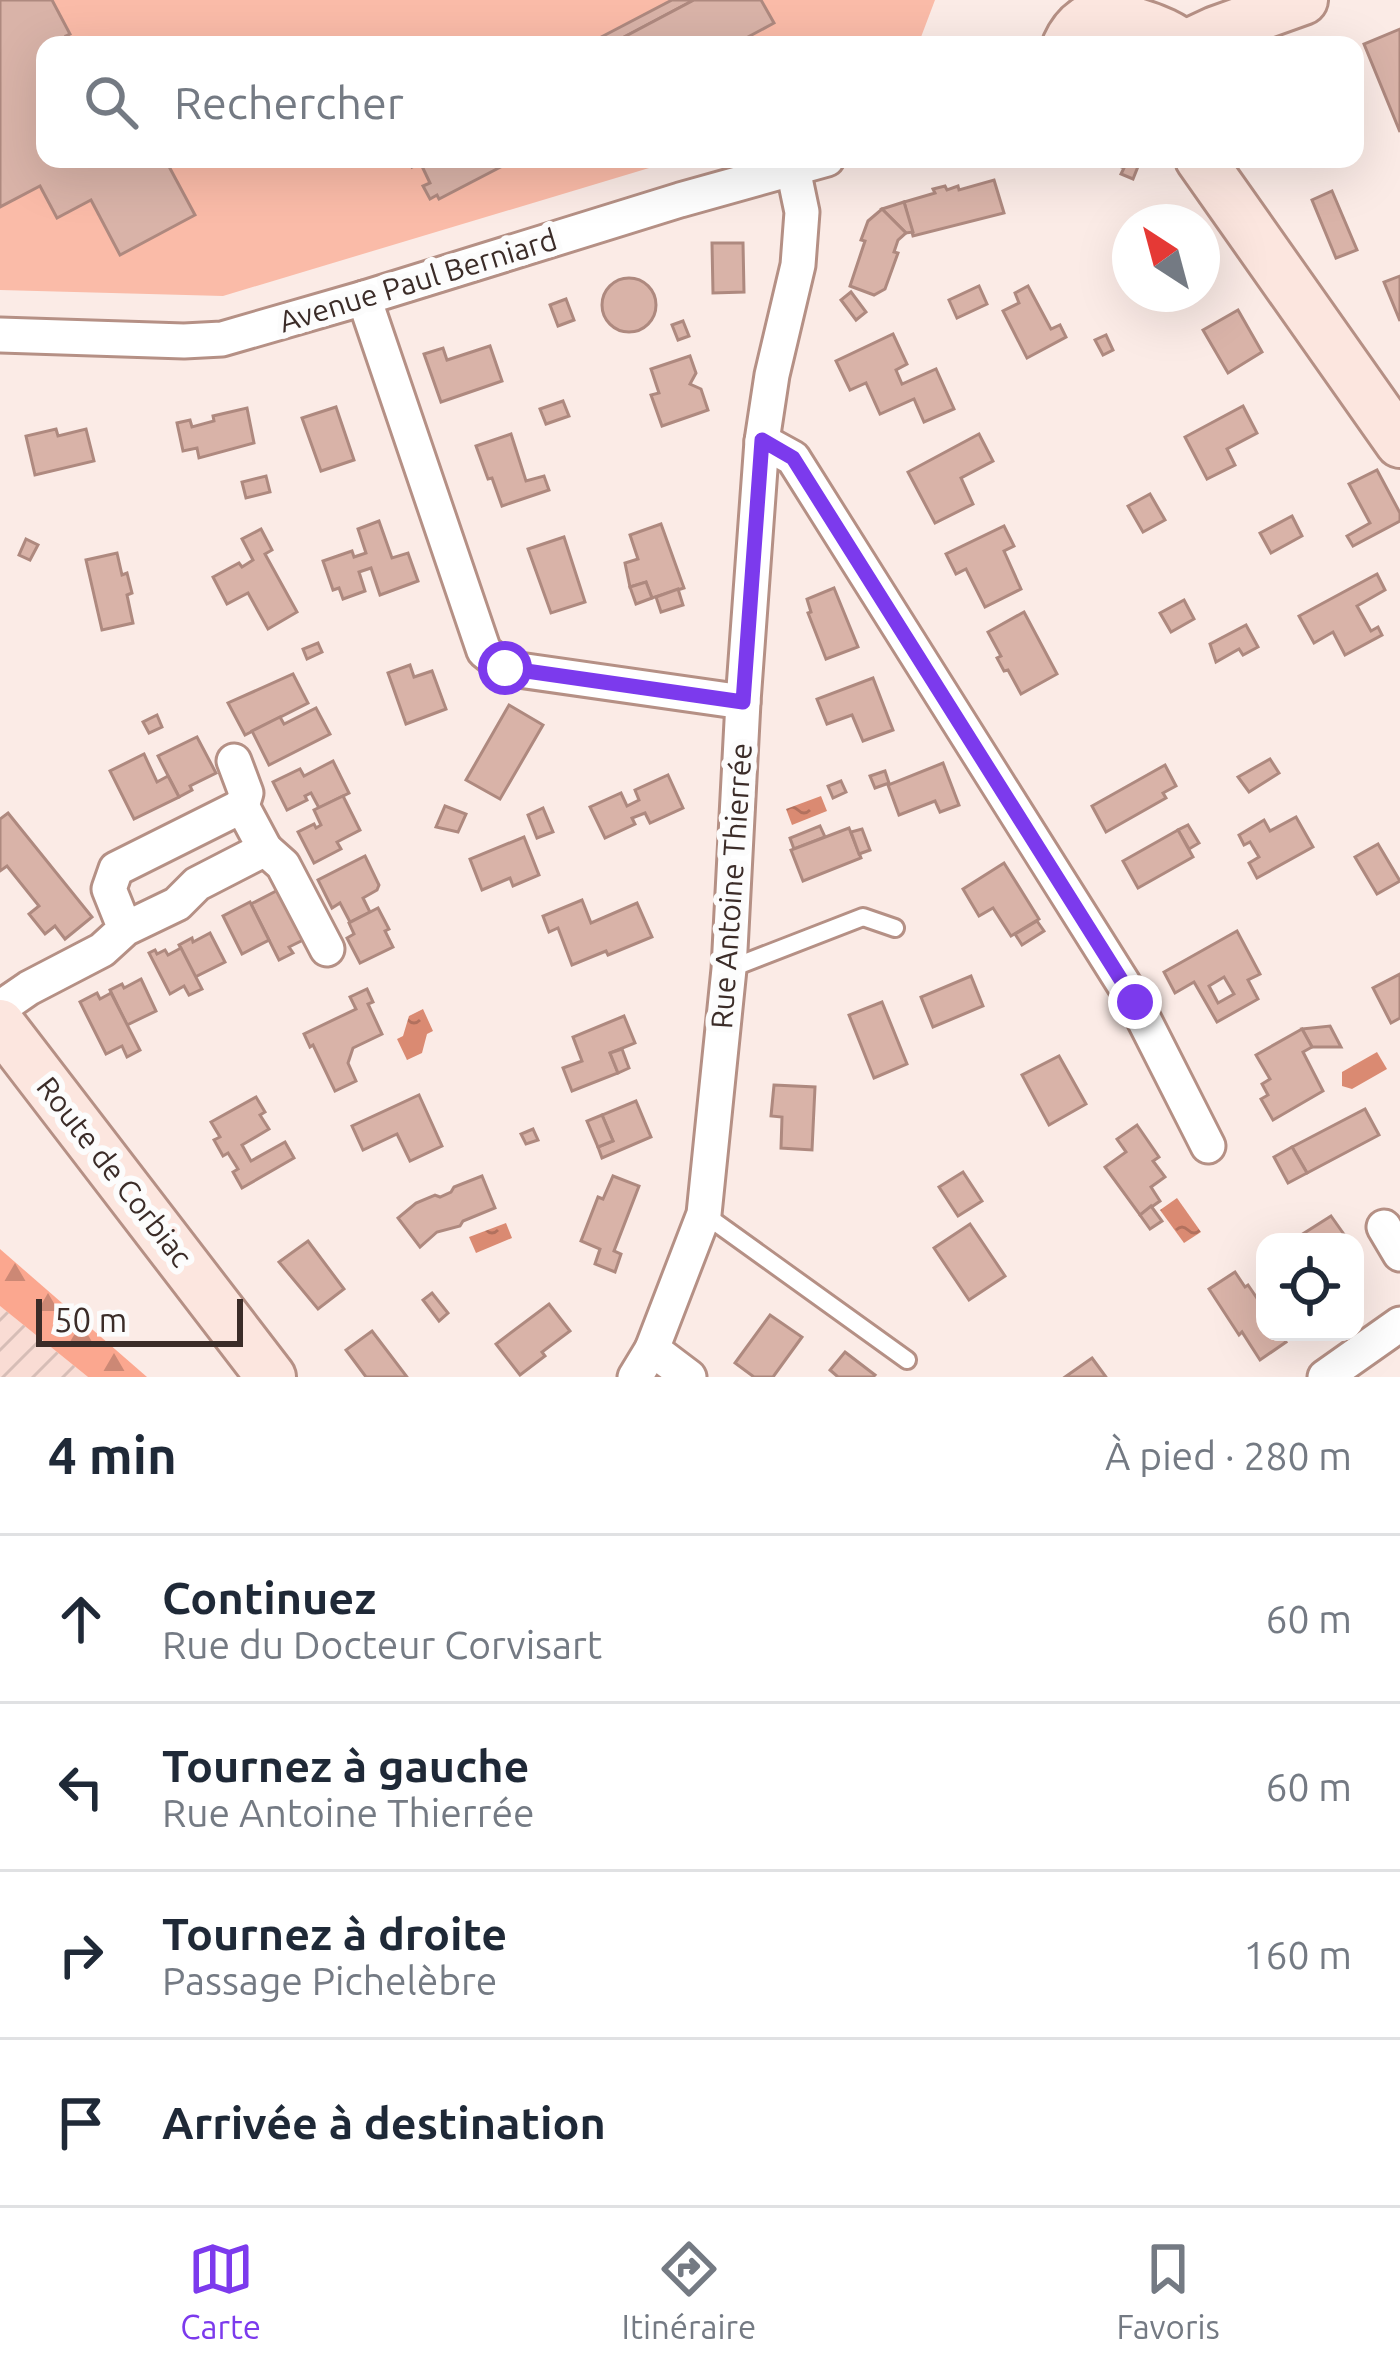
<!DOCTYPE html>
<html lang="fr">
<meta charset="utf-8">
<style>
body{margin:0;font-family:Ubuntu,sans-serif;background:#f6f6f7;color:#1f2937}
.controls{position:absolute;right:36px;bottom:36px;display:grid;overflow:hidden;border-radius:24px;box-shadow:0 12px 48px #0002}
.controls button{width:108px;height:108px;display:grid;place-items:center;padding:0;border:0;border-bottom:3px solid #e0e1e3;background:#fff;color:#1f2937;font:60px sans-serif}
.compass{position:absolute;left:1112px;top:204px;width:108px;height:108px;border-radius:50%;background:#fff;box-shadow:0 12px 48px #0002;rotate:324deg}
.scale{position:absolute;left:36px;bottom:30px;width:207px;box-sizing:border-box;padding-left:12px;border:6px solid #3b2c28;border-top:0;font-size:33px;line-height:42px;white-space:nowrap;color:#3b2c28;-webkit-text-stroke:9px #fcfcfc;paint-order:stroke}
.stop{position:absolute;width:36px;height:36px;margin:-27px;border:9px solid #7c3aed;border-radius:50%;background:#fff}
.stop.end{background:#7c3aed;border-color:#fff;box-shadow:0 3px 12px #0008}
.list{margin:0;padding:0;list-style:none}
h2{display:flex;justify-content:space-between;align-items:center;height:156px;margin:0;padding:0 48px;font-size:51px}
h2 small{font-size:39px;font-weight:400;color:#747a83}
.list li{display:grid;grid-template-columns:78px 1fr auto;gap:36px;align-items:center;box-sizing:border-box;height:168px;padding:0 48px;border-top:3px solid #e0e1e3}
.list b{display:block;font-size:45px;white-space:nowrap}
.list p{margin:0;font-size:39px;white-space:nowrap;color:#747a83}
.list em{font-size:39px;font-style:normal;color:#747a83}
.icon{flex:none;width:66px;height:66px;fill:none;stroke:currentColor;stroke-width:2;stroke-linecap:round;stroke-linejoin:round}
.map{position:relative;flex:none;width:1400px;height:1377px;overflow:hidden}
.search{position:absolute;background:#fff;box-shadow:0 12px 48px #0002;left:36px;right:36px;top:36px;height:132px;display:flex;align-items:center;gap:30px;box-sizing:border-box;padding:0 42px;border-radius:24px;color:#747a83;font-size:45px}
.sheet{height:828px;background:#fff}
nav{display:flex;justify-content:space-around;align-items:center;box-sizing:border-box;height:168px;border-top:3px solid #e0e1e3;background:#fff;font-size:33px;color:#747a83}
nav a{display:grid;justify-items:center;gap:6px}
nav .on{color:#7c3aed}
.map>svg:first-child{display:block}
</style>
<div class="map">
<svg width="1400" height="1377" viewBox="0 0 1400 1377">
<defs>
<pattern id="industrial-furrows" width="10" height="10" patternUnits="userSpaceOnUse" patternTransform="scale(3)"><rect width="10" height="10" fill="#f9dcd4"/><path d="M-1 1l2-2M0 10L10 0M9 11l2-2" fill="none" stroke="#d6bdb6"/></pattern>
<pattern id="forest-firs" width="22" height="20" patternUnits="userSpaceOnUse" patternTransform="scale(3)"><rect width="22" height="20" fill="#fba78f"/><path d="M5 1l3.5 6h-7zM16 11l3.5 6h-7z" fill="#cc8875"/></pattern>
<pattern id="water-ripples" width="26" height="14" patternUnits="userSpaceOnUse" patternTransform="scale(3)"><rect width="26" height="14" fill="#da8a72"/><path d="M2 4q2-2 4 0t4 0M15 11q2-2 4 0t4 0" fill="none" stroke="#b2715e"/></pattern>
</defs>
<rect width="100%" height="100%" fill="#fbebe6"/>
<!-- industrial -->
<path fill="url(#industrial-furrows)" d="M0,1306L88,1377H0Z"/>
<!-- forest -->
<path fill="url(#forest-firs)" d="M0,1249L147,1377H88L0,1306Z"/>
<!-- garden -->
<path fill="#fabba8" d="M0,0H935L918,45H45V159H679L223,296L0,290Z"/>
<!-- water -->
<g fill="url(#water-ripples)">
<path d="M821,796L827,811L792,825L786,809Z"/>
<path d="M423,1009L433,1031L427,1034L422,1053L407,1060L397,1039L403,1036L409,1016Z"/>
<path d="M1377,1052L1387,1069L1352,1089L1342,1086V1072Z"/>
<path d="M1177,1198L1201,1232L1184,1243L1160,1210Z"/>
<path d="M506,1223L512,1238L476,1253L469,1237Z"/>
</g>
<!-- building -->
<g fill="#d9b3a8" stroke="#ae897f" stroke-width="3" fill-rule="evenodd">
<path d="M0,0H52L70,34L66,36L71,45H45V159H165L195,215L120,255L91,200L57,218L40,186L0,207Z"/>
<path d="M672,0H694L609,45H586Z"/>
<path d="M694,0H761L774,23L733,45H609Z"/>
<path d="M1400,29V132L1364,44Z"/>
<path d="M408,159H516L439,199L437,195L430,199L423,186L430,183L420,162L412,167Z"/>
<path d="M1103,159H1141L1133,179L1121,174L1124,168Z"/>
<path d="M994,180L1004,213L913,236L904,202L935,193L933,189L945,186L947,190L958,186L959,190Z"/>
<path d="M1332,191L1357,250L1336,258L1312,200Z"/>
<path d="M904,202L913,232L906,233L882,209Z"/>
<path d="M882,209L906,233L898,240L894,252L898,253L885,289L874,295L850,286L865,241L861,240L868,221Z"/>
<path d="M712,243H743L744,292L713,293Z"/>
<path d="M1400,276V321L1384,282Z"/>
<circle cx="629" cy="305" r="27"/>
<path d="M979,286L987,304L957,318L949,300Z"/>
<path d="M1028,286L1051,329L1060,325L1066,337L1027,358L1003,311L1019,303L1015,293Z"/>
<path d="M851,292L866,312L856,320L841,300Z"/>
<path d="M566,299L574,320L558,326L550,305Z"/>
<path d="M1238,310L1262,352L1228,373L1203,330Z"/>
<path d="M683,321L689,336L678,340L672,325Z"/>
<path d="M893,334L907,364L896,370L902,384L936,369L954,409L924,422L914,399L880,414L866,383L850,390L836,361Z"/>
<path d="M1106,335L1113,350L1103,355L1095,340Z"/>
<path d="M490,346L502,381L441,402L424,354L443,348L447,360Z"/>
<path d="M690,356L696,373L690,384L701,389L708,410L662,426L651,395L659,393L651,369Z"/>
<path d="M563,401L569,416L546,424L540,409Z"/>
<path d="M1243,406L1257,433L1227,449L1235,465L1207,479L1185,437Z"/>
<path d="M336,407L354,460L321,471L302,418Z"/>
<path d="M247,408L254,443L199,458L197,448L183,451L177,423L190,420L192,427L214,421L213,416Z"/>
<path d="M56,429L58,436L86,429L94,461L35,475L26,436Z"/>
<path d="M511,434L526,481L544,476L549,490L502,506L492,478L488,479L476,446Z"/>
<path d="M979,434L993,461L961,478L973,504L935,523L908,472Z"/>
<path d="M1377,470L1400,513V521L1353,546L1347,536L1370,523L1349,484Z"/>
<path d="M266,476L270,492L246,498L242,482Z"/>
<path d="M1150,494L1165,520L1143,532L1128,506Z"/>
<path d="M1292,516L1302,536L1271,553L1260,533Z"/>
<path d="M379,521L392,558L408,553L418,581L380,595L371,568L359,572L365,591L343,599L339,588L333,590L323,561L352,551L354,557L366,553L358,529Z"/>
<path d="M661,524L684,588L652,598L646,582L630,587L625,563L638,559L630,535Z"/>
<path d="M1004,526L1014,546L1004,551L1021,589L985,607L966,569L956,574L946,554Z"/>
<path d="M261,529L272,550L265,554L297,612L268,629L248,593L227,604L213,577L239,563L242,567L253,560L242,539Z"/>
<path d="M564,537L585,602L551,613L528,549Z"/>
<path d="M26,539L38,545L30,560L19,555Z"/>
<path d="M117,553L122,575L127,573L132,593L127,595L133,623L102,630L86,560Z"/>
<path d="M1377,574L1385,590L1357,606L1371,631L1378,627L1382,635L1345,655L1333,632L1314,643L1299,616Z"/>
<path d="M646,582L652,598L636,604L630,587Z"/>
<path d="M834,588L858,647L826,659L808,613L811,612L807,599Z"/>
<path d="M678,589L683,605L661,612L656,597Z"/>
<path d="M1184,600L1194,619L1171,632L1160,613Z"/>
<path d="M1024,612L1057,674L1021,694L1008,670L1004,671L997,658L1001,656L988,632Z"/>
<path d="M1246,625L1258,647L1243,655L1239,649L1216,662L1210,644Z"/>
<path d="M318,643L322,652L307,659L303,649Z"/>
<path d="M410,665L414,677L432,671L446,709L406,724L388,673Z"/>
<path d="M293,674L308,703L245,735L228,703Z"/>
<path d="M873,678L893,730L863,741L852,715L827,724L817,699Z"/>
<path d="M509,705L543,725L500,799L466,780Z"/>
<path d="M316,708L330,734L269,765L252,731L280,717L284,724Z"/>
<path d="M157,715L162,727L149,733L143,722Z"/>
<path d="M197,737L216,773L190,786L192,790L179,797L158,756Z"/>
<path d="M144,754L157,782L168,776L179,797L134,819L110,771Z"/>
<path d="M1270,759L1279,773L1249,792L1238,777Z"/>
<path d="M333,761L349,793L319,808L311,793L305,796L307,800L287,810L273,782L300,769L304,776Z"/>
<path d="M943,763L959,805L940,812L935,801L899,815L888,785Z"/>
<path d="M1165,765L1176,786L1163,793L1166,798L1106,832L1092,806Z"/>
<path d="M885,771L889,783L875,788L870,776Z"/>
<path d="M668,775L683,808L650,823L645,813L632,818L635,824L605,838L590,807L621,793L627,806L639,800L635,790Z"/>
<path d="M841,781L846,792L833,798L828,786Z"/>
<path d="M343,796L360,830L337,842L341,849L314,863L298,832L314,824L316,828L321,825L314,810Z"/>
<path d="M445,806L466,814L458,832L436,827Z"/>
<path d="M543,808L553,832L537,838L528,815Z"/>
<path d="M8,813L92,917L65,939L55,926L45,934L29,914L39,906L7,866L0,871V819Z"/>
<path d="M1296,817L1313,847L1257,878L1249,863L1259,857L1250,842L1244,845L1239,835L1264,820L1270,831Z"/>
<path d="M1188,825L1199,843L1189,849L1178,830Z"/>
<path d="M820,826L825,837L794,849L790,838Z"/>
<path d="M849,828L861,858L803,881L791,850Z"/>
<path d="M862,829L870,850L859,854L851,832Z"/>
<path d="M1178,830L1193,857L1138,888L1123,861Z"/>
<path d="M524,837L539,875L513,886L510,878L482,890L470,859Z"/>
<path d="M1378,844L1400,881L1377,894L1355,857Z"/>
<path d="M365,856L379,885L377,890L363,898L370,912L350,922L340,903L332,908L318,880Z"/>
<path d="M1004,863L1039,919L1011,936L993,908L979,916L963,889Z"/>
<path d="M280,889L305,939L289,947L293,953L279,960L251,904Z"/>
<path d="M582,900L591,923L637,903L652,937L608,955L606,951L572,965L558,928L549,932L543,916Z"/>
<path d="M250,902L269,940L242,954L223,916Z"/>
<path d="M378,908L389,929L385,931L393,947L360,963L347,938L354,934L349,923Z"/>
<path d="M1037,921L1044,931L1022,945L1015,934Z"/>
<path d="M1237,931L1260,974L1248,980L1258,999L1217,1022L1194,982L1175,993L1164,972ZM1224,977L1234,994L1218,1003L1209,986Z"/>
<path d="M210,933L225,962L195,977L179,945L192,938L193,942Z"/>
<path d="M181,948L202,989L189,995L184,986L170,994L149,953L155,950L157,954L165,950L168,955Z"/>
<path d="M1400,974V1018L1391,1023L1373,988Z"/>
<path d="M971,976L983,1006L933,1027L921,997Z"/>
<path d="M141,979L156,1011L127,1025L110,990L122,984L124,988Z"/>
<path d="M367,989L373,1002L368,1004L382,1034L353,1048L348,1063L356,1081L335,1091L313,1045L310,1047L304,1034L356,1009L350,997Z"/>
<path d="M97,993L100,999L111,993L140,1050L127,1057L122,1046L106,1054L80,1002Z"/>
<path d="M882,1002L907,1064L874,1078L849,1015Z"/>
<path d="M624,1016L635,1043L610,1053L618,1073L572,1091L563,1068L582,1061L573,1037Z"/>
<path d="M1330,1026L1341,1047H1312L1302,1029Z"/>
<path d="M1302,1029L1312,1047L1303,1052L1323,1091L1273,1120L1261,1099L1268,1095L1262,1084L1270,1079L1256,1055Z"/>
<path d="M622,1049L629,1068L618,1073L610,1053Z"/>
<path d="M1059,1056L1086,1104L1049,1125L1022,1075Z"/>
<path d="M774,1085L815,1087L812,1150L781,1148L782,1117L771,1116Z"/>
<path d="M419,1095L442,1146L410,1161L397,1134L363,1150L352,1126Z"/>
<path d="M256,1097L265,1112L260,1115L269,1129L242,1145L251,1161L285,1142L294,1158L242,1188L233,1172L238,1169L228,1153L223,1156L214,1140L220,1137L211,1122Z"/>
<path d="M636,1101L651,1137L602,1158L598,1147L613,1141L602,1115Z"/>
<path d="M1365,1109L1379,1135L1307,1173L1292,1147Z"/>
<path d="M602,1115L613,1141L598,1147L587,1121Z"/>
<path d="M1137,1125L1159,1157L1153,1161L1165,1177L1151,1187L1160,1201L1140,1215L1105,1167L1126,1152L1117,1139Z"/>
<path d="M533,1129L538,1140L526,1144L521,1134Z"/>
<path d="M1292,1147L1307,1173L1288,1183L1274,1157Z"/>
<path d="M963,1172L982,1201L958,1216L939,1187Z"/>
<path d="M482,1176L495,1208L463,1221L460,1226L437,1232L420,1247L398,1218L416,1203L435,1195L440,1197L451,1192L454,1187Z"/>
<path d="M613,1176L639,1186L614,1251L621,1254L615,1272L595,1264L600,1249L581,1241L598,1197L603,1199Z"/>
<path d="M1151,1206L1162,1221L1150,1229L1140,1215Z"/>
<path d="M1331,1216L1348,1240L1346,1242H1290Z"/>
<path d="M970,1224L1005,1276L969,1300L934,1248Z"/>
<path d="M308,1241L344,1289L318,1309L279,1262Z"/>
<path d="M1235,1272L1245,1287L1248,1285L1265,1310V1332H1279L1286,1342L1260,1360L1242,1332L1239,1335L1209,1289Z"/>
<path d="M432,1293L448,1313L439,1321L423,1300Z"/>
<path d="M549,1304L570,1331L542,1352L545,1356L520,1375L496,1344Z"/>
<path d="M770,1315L802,1337L773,1377H754L735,1363Z"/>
<path d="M372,1331L407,1377H366L346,1350Z"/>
<path d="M845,1352L875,1375L873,1377H838L830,1370Z"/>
<path d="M1092,1358L1106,1377H1065Z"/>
</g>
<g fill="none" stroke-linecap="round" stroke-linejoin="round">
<!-- lane casing -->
<g stroke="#b59085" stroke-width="22">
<g id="lane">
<path d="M729,969L863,917L895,928"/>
<path d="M704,1214L907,1360"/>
</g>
</g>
<!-- street casing -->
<g stroke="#b59085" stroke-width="39">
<g id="street">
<path d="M364,298L484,651L505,668L743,702"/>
<path d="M0,335L184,341L222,339L364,298L680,200L827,159"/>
<path d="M762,441L793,458L1135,1002L1208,1146"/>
<path d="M234,761L246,793L242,806"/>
<path d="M265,849L283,865L327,949"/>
<path d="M0,1008L29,988L102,950L125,929L177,904L197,884L265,849L242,806L116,869L109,889L125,929"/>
<path d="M1384,1227L1400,1254"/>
<path d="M652,1349L689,1377"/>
<path d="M635,1377L652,1349L704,1214L729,969L743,702L762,441L772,375L798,265L802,212L793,169"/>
<path d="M1325,1377L1400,1324"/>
</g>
</g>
<!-- secondary casing -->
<g stroke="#b59085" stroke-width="54">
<g id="secondary">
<path d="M1067,45C1071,36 1077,27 1086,21C1108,10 1166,29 1182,45"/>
<path d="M1186,45L1216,31L1303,0"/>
<path d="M1200,159L1400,443"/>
<path d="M0,1024L271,1377"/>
</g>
</g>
<!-- lane -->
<use href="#lane" stroke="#fff" stroke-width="16"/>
<!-- street -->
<use href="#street" stroke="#fff" stroke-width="33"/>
<!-- secondary -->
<use href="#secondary" stroke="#fce6df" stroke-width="48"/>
</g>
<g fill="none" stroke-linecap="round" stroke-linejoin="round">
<!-- route -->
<path stroke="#7c3aed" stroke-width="15" d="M505,668L743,702L762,440L793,458L1135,1002"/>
</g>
<g text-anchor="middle" stroke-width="12" stroke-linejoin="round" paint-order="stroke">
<!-- street labels -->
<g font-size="30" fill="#3b2c28" stroke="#fcfcfc">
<text transform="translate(418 281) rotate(-17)" y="10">Avenue Paul Berniard</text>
<text transform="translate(732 886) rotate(-86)" y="10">Rue Antoine Thierrée</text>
<text transform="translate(114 1172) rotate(52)" y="10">Route de Corbiac</text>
</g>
</g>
</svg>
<div class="controls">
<button><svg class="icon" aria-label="locate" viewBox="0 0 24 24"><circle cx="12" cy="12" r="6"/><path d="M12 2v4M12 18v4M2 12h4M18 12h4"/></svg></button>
</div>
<svg class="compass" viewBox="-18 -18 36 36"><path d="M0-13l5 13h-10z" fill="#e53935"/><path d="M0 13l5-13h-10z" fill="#747a83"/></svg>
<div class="scale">50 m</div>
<div class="stop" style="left:505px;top:668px"></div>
<div class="stop end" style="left:1135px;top:1002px"></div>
<div class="search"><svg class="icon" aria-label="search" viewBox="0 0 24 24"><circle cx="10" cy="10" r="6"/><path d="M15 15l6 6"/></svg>Rechercher</div>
</div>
<section class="sheet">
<h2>4 min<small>À pied · 280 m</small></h2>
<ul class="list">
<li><svg class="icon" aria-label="ahead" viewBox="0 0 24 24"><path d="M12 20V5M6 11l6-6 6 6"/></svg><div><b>Continuez</b><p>Rue du Docteur Corvisart</p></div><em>60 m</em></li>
<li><svg class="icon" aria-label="left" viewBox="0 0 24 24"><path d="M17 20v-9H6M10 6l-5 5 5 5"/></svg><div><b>Tournez à gauche</b><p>Rue Antoine Thierrée</p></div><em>60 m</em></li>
<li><svg class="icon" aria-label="right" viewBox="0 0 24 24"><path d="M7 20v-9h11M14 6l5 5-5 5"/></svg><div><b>Tournez à droite</b><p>Passage Pichelèbre</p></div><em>160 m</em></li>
<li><svg class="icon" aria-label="arrive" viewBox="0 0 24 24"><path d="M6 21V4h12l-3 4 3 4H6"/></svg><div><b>Arrivée à destination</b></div></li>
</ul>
</section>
<nav>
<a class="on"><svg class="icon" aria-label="map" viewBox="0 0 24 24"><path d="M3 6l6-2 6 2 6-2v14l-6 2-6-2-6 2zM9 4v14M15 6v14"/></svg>Carte</a>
<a><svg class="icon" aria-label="directions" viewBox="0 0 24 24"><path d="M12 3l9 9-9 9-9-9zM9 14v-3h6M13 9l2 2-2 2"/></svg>Itinéraire</a>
<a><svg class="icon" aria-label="saved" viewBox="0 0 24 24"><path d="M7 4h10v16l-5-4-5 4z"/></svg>Favoris</a>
</nav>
